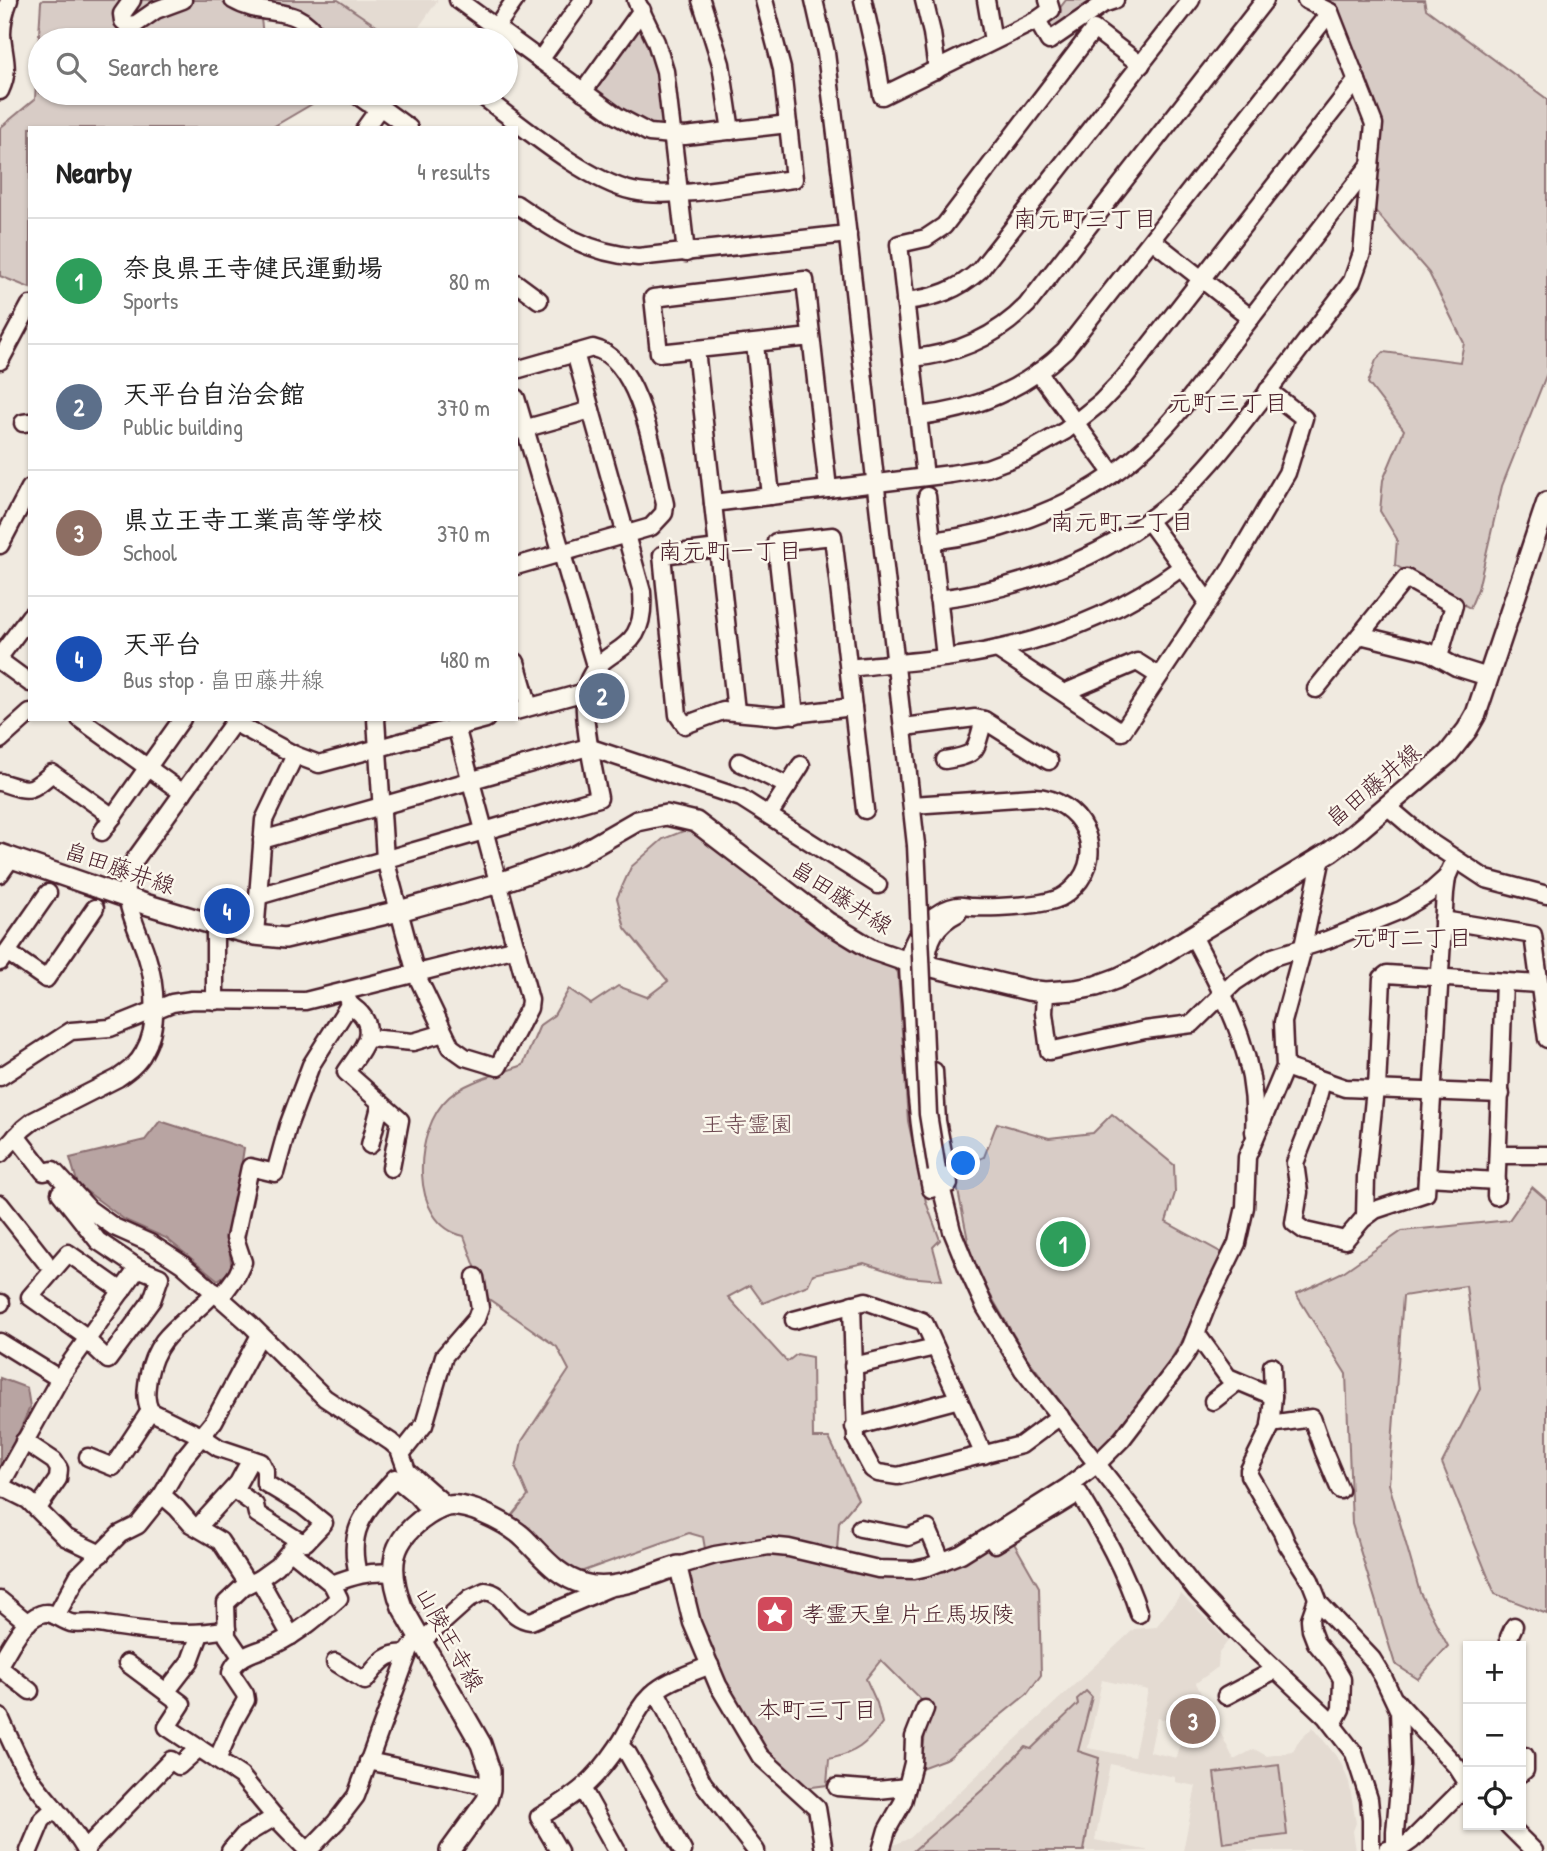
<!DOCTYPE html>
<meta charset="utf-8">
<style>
body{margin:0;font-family:"Patrick Hand","Klee One",sans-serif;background:#f6f6f6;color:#222}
.controls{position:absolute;right:21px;bottom:21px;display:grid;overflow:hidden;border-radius:0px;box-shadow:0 2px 5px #0004}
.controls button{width:63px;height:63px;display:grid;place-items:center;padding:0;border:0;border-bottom:2px solid #e0e0e0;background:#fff;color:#222;font:35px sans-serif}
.you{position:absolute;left:964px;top:1164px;width:24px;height:24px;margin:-18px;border:5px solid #fff;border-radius:50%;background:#1a73e8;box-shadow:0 0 0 10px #1a73e833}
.badge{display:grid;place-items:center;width:46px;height:46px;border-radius:50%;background:#7c3aed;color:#fff;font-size:23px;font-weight:700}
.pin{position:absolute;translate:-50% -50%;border:4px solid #fff;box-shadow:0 2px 7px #0006}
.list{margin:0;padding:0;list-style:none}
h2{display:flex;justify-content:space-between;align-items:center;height:91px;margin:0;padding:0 28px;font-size:30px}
h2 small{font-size:23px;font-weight:400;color:#767676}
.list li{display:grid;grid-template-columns:46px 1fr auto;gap:21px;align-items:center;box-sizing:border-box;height:126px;padding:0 28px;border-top:2px solid #e0e0e0}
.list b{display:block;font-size:26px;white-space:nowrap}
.list p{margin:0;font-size:23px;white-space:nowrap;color:#767676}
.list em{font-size:23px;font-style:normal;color:#767676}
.icon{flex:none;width:38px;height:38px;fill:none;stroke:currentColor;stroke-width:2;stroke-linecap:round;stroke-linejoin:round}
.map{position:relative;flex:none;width:1547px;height:1851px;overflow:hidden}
.search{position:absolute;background:#fff;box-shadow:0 2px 5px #0004;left:28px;top:28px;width:490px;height:77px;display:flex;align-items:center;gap:18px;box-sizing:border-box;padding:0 24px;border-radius:38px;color:#767676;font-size:26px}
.panel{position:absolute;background:#fff;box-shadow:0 2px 5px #0004;left:28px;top:126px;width:490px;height:595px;border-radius:0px}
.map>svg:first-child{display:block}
</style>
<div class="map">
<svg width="1547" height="1851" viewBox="0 0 1547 1851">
<rect width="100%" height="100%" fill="#f0eae0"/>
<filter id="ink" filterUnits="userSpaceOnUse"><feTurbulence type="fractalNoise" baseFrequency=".0143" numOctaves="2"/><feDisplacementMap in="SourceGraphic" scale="14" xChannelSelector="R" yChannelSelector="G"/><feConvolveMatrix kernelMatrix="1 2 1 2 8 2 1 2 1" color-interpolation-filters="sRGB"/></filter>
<g filter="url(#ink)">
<!-- built -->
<g fill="#e4dbd2" fill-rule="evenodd">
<path d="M338,0H438L410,40H397Z"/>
<path d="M1181,1594L1228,1641L1219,1653L1218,1667L1196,1683L1234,1760L1254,1749L1267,1756L1293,1752L1297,1743L1313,1727L1340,1761L1349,1782L1356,1823L1353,1831L1356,1851H1183L1196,1786L1175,1782V1777L1110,1764L1095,1840L1150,1851H1084L1086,1840L1078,1751L1092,1697L1078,1704L1031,1749L1025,1747L989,1784L913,1851H888L889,1847L910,1838L1134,1629L1156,1627ZM1102,1680L1148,1690L1134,1757L1088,1748ZM1157,1718L1185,1724L1177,1758L1150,1752Z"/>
</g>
<!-- green -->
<g fill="#d8ccc6" stroke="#917678" stroke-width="2">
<path d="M43,0H338L397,40H326L289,22L261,19L263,35L267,40H40V93H304L312,104L271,128H30V288L0,276V128L35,99L41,2Z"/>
<path d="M1066,0H1102L1055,30L1048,29L1050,21Z"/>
<path d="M1319,0H1424L1426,9L1547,99V373L1502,486L1478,589L1470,608L1395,565L1397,539L1380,511L1383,480L1404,430L1368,383L1376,360L1384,352L1460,362L1464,343L1429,273L1371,206L1380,122Z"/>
<path d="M636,25L646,29L653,48L667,125L660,131L642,125L593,93V84Z"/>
<path d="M686,830L703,837L733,858L849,947L872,959L894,966L898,973L908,1121L926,1202L940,1240L933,1247L942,1280L907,1277L864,1263L813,1274L808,1285L763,1303L750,1285L728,1297L787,1362L797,1354L812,1357L813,1438H829L858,1499L839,1522L836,1566L847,1572L877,1577L914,1578L942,1569L1007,1531L1039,1587L1041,1675L1027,1694L948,1758L921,1768L928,1707L881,1660L866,1679L877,1703L882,1723C866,1745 856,1753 829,1759L827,1785L805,1788C787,1773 767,1758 754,1739C722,1689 703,1629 685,1573L708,1566L703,1537L689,1533L572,1575L508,1521L528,1496L516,1468L522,1441L569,1370L557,1347L486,1297L464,1236C408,1224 413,1129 449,1097C468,1080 500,1074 523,1065L540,1025L554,1015L569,989L591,1004L618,986L647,997L668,981L625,928L617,898L631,867L663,839Z"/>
<path d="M1112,1114L1174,1165L1175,1193L1166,1222L1222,1253C1191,1326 1158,1398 1098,1451L1025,1355L973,1265L954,1171L984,1157L997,1123L1049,1138L1093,1133Z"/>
<path d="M1532,1187L1547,1200V1614L1495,1594L1442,1463L1480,1389L1466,1286L1403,1296L1389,1484L1420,1593L1448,1646L1418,1679L1395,1664L1352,1524L1346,1374L1296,1294L1343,1272L1402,1231L1509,1220Z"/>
<path d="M1086,1691L1092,1697L1078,1751L1099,1758L1084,1851H913L989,1784L1025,1747L1031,1749L1078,1704L1077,1699Z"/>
<path d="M1279,1765L1287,1835L1223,1843L1214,1773Z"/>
</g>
<!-- water -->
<g fill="#b8a4a2" stroke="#8c6f72" stroke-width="2">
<path d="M160,1121L244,1148L229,1247L232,1270L218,1280L166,1238L125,1220L78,1185L70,1158L145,1140Z"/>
<path d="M0,1378L27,1388L30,1407L10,1453L0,1468Z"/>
</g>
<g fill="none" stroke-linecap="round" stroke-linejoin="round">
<!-- minor casing -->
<g stroke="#4a1f2b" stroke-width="21">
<g id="minor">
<path d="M132,0L122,14L123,21L128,25L136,24L156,10L183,0"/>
<path d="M233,0C267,20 296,1 320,40"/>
<path d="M458,0L617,116L649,133L685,136L788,124"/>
<path d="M636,0L656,42L665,71L686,253"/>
<path d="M701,0L721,64L731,131"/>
<path d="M814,0L826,53L841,175L916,845"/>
<path d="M863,0L876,58L882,96L1037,20L1051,10L1048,0"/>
<path d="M924,0L932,33L937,70"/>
<path d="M986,0L993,41"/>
<path d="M1037,20L1049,41L1103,4L1115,0"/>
<path d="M496,27L515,0"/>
<path d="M540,60L583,0"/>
<path d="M0,91C11,68 3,57 2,34C2,22 5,11 9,0"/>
<path d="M583,92L642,10"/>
<path d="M354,93L368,103L380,107L409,128"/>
<path d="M478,93C519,123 584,180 633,191C673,200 750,184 794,179L782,69L764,0"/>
<path d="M365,128L380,107"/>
<path d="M516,204C557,232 587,253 638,257L848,234"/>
<path d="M1152,240L1251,318"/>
<path d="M516,283L539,300"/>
<path d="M905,301C935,298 958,290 980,270L1191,0"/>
<path d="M811,337L659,353L653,298L805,280L828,489"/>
<path d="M755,344L771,496"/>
<path d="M696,350L736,711"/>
<path d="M912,358C957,354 995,338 1027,305L1265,0"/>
<path d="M0,361L30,305"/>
<path d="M516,370L593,348C642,359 655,462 665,504L664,513L651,527L516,566"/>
<path d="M1038,372L1113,474"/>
<path d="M516,398L596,669"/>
<path d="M918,416C975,410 1023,390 1065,350L1330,12"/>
<path d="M23,423L30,422"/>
<path d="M516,431L591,410"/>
<path d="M925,477L899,244L926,238L944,226L1094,29L1141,65"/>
<path d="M927,496L945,657"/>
<path d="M713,503L951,474L987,468L1024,454L1065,431L1101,402L1124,378L1357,80"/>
<path d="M1148,520L1208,602"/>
<path d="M932,541C1017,531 1097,498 1157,436C1188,404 1213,367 1240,332C1283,276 1327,221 1370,165"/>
<path d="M0,545L30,488"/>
<path d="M718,548L662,555L678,715L685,725L723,711L777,716L853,707"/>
<path d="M938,599C1032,587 1122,552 1190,485C1217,459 1239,428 1262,399C1292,360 1322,320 1352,281L1362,253L1374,124L1330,12L1306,0"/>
<path d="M1360,635L1429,652L1456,667L1488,677"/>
<path d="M997,649L1122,732L1230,570L1287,473L1304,418L1268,390"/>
<path d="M0,656L30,616"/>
<path d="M0,661L30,683"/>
<path d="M516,662L529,707"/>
<path d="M849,668C898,662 949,660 997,649C1065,635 1127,608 1182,567"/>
<path d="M1316,689L1406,578L1454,605L1439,657"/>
<path d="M1064,693L1137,662L1159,676"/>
<path d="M516,711L585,692"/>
<path d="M795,715L776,542L833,536L865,810"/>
<path d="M80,719L183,793"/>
<path d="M376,719L385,859L416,974L451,1047L465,1057L498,1067L529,1008L530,1000L454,719"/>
<path d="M233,722L295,755L319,764L486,719"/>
<path d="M904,727L975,718L984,720L1049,761"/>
<path d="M0,740L30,713"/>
<path d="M945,760C980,754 974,752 984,720"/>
<path d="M739,762L788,786"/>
<path d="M0,782C29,791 28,794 52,773L113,817"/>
<path d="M912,805L1034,797C1080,798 1109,852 1074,887C1069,892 1063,897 1057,899C1039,906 992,908 972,907C967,907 962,905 957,906C934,910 916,930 910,952C906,968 910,988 911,1005C914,1067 917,1128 931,1189"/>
<path d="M1387,806L1427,840L1486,879L1547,895"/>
<path d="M769,815L801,765"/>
<path d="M102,832L182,719"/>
<path d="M262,840L588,747L741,798L878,885"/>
<path d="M0,874L12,857"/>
<path d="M258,896L599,798C594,773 579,707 587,684C602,642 647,660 642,592L575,353"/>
<path d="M1443,920L1533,935L1547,1039"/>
<path d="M255,935L264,820L295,755"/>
<path d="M1193,936C1226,1000 1259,1057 1254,1132"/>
<path d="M7,952L46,979L95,908"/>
<path d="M0,962L48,893"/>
<path d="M927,965C927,940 936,924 958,913"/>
<path d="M1045,992L1044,1013L1049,1051L1145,1030L1192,1024L1235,982L1273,957L1327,940L1401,910L1428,894L1447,877"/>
<path d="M347,998C349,1007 355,1007 361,1014C379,1034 357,1055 346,1072L400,1120L391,1168"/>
<path d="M215,1001V925"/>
<path d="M368,1038L413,1042L444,1033"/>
<path d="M1285,1067L1345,1088L1501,1094"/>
<path d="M934,1071L937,1121L949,1184"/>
<path d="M0,1077L71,1031L110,1028L172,1003L192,1000L305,1001L517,948"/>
<path d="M1322,1081L1313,1117L1295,1163L1299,1192L1294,1223L1305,1231L1345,1240L1363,1219L1375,1210L1426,1193L1445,893L1447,877L1455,859"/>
<path d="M1377,1089L1382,978L1387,974L1539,984"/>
<path d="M16,1136L44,1172L53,1170L89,1209L114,1227L150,1243L182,1264L250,1324L325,1398L391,1442L399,1449L407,1471L447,1506"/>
<path d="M370,1145L381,1103"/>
<path d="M0,1154L23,1129L33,1121L118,1078C128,1071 138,1064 144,1052C159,1026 156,985 147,957C138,927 118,898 131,865L236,719"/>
<path d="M1498,1155H1547"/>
<path d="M937,1170L952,1231L968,1270L985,1307L1023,1370L1196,1590L1232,1628L1326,1717L1354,1753L1369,1799L1371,1819V1851"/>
<path d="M1427,1177L1497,1181"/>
<path d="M60,1193L98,1241L138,1268L160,1277L152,1300L108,1360L87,1340"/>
<path d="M1496,1196L1504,982"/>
<path d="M0,1204L45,1261"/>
<path d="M1365,1217L1366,1177L1375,1089"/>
<path d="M215,1292C187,1323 156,1332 148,1378C146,1391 145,1399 150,1411L201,1436L219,1448L261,1462L265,1470V1483L303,1506L324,1523L306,1542L298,1540L257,1514L255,1505L233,1489"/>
<path d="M221,1297L237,1275L243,1262L235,1238L250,1167L275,1173L288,1126L311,1065L349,1005"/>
<path d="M0,1303H1"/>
<path d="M852,1304L856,1439L872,1469L878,1473L898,1476L1021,1445L1060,1416"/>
<path d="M794,1320L866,1301L922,1321L925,1324L984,1455"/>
<path d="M1196,1333L1228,1377L1273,1396"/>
<path d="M88,1338L30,1297L68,1253L122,1291"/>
<path d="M0,1342L60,1379"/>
<path d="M853,1366L935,1347"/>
<path d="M1272,1366L1273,1396L1270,1428L1249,1470V1475L1282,1532L1287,1544L1310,1580L1319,1603L1372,1659L1383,1677L1399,1711L1401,1765L1395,1832V1851"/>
<path d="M1213,1401L1237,1382"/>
<path d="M1270,1424L1312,1418L1324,1452L1340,1490"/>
<path d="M854,1427L959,1399"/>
<path d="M24,1441L54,1461L59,1469L58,1479L38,1508"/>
<path d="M401,1454L424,1425L444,1356L476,1319L480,1308L475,1277"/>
<path d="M88,1457L113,1467L150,1411"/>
<path d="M0,1486L63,1373L138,1268"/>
<path d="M0,1486L28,1500L65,1537L101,1554"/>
<path d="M162,1495L177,1508L191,1524L220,1541L248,1584"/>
<path d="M198,1527L238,1483L251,1459"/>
<path d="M860,1528L908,1537L928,1529L942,1562"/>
<path d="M995,1544L1079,1493C1103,1532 1125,1570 1139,1614"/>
<path d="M358,1574C346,1527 367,1510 395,1478L416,1495L432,1513"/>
<path d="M259,1579L291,1636"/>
<path d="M332,1584C353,1576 369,1571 392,1573"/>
<path d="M1317,1599L1310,1619L1311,1630L1316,1643L1332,1662L1342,1679L1341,1709L1333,1724"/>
<path d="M0,1600L28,1623"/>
<path d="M56,1616L78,1576L120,1534L138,1525L162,1495L183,1459L214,1421L260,1335"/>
<path d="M422,1641L470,1598L485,1591C507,1593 506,1618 531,1621L609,1588"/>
<path d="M1509,1646V1637L1514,1626"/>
<path d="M242,1658L227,1636L226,1603L244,1586L259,1579L277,1566L297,1542"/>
<path d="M335,1662L365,1681C377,1666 386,1650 408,1654"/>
<path d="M0,1663C10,1648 22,1620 41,1614C52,1610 60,1620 71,1623C79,1625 89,1622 98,1624C141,1630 183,1638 227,1629"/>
<path d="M127,1663L182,1704L167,1727L241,1776L275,1817L308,1851"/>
<path d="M0,1668L30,1691"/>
<path d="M656,1691L703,1783L756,1851"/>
<path d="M166,1692L190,1661L200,1634"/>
<path d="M1226,1696L1275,1670"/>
<path d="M1396,1701L1457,1767L1468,1784"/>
<path d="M0,1717C9,1737 17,1757 29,1776C47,1802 71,1823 86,1851"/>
<path d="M619,1745L628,1754L683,1851"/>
<path d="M217,1760L233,1723L246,1700L245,1694L231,1673C235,1654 261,1651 276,1644C300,1632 319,1616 339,1598L332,1584L290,1550"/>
<path d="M368,1761L474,1783L490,1789"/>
<path d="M1521,1773L1525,1770V1756"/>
<path d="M837,1787L878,1790L907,1787"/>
<path d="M583,1790L617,1851"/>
<path d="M1508,1825L1534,1851"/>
<path d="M85,1849L171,1760L179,1766L199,1748"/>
<path d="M1387,1850L1404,1846L1411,1841L1468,1784"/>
<path d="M29,1851L42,1820L55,1808"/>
<path d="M230,1851L243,1836L275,1817"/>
<path d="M308,1851L336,1822L356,1796L410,1649L419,1636"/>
<path d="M559,1851L539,1817C577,1795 594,1782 619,1745C630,1729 636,1709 651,1695C667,1680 690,1674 710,1665"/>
<path d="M824,1851L817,1808L760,1756L718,1685L692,1623L678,1566L715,1555L769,1546L789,1548L878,1569L914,1570L928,1567L961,1554L1066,1488L1096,1465L1122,1439L1181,1362L1191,1346L1208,1303L1237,1243L1245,1207L1247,1157L1285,1067L1283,1022L1301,956L1322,857"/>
<path d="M881,1851L887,1830L903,1802L907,1787L913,1763L914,1737L925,1709"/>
</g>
</g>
<!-- major casing -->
<g stroke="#4a1f2b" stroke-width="24">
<g id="major">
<path d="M0,854L145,904L215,925L255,935L285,938L399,911L499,883L576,856L637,821L666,815L696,822L827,922L873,950L899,959L1028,990L1045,992L1075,990L1096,986L1118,978L1141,967L1330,852L1353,835L1448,754L1467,730L1476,714L1547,502"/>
<path d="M450,1851L487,1800L490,1789V1771L481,1744L402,1607C387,1567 390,1540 428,1515C438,1509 447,1504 458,1506C478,1508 512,1526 525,1539C544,1558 557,1576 584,1584C614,1593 649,1575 678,1566"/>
</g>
</g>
<!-- minor -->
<use href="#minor" stroke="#fbf7ec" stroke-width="16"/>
<!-- major -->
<use href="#major" stroke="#fbf7ec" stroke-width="19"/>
<!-- minor-bridge casing -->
<g stroke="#4a1f2b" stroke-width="21" stroke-linecap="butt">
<path id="minor-bridge" d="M916,845L928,1114L937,1170"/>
</g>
<!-- minor-bridge -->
<use href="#minor-bridge" stroke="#fbf7ec" stroke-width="16"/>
</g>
</g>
<!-- icons -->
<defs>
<g id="sight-square" transform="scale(2.0125)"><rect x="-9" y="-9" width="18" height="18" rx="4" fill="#d1495b" stroke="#fbf7ec"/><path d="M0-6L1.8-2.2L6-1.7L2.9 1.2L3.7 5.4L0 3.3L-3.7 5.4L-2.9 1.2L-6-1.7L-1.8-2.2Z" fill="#fff"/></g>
</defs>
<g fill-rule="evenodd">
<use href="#sight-square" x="775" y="1614"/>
</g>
<g text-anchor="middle" stroke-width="5" stroke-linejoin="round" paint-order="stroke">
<!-- street labels -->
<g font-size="23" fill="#4a1f2b" stroke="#fbf7ec">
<text transform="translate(1373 785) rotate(-40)" y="8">畠田藤井線</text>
<text transform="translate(120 868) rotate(19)" y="8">畠田藤井線</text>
<text transform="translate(842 897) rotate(33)" y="8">畠田藤井線</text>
<text transform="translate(450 1639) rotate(61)" y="8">山陵王寺線</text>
</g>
<!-- park labels -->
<g font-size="23" fill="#6e4a52" stroke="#fbf7ec">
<text x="747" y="1132">王寺霊園</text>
</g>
<!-- poi labels -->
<g font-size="23" fill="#4a1f2b" stroke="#fbf7ec" text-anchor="start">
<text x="802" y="1622">孝霊天皇 片丘馬坂陵</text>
</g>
<!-- neighbourhood labels -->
<g font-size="24" fill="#4a1f2b" stroke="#fbf7ec">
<text x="1085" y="227">南元町三丁目</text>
<text x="1228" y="411">元町三丁目</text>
<text x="1122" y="530">南元町二丁目</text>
<text x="730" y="559">南元町一丁目</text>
<text x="1412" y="946">元町二丁目</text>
<text x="817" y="1718">本町三丁目</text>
</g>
</g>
</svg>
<div class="controls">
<button>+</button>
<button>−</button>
<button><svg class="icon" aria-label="locate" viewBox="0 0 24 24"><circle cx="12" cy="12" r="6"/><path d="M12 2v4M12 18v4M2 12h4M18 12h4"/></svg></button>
</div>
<div class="you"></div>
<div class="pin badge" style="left:1063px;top:1244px;background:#2e9e5b">1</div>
<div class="pin badge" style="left:602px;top:696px;background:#5c6f8a">2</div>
<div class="pin badge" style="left:1193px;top:1721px;background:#8d6e63">3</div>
<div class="pin badge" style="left:227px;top:911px;background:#1a4fb4">4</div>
<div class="search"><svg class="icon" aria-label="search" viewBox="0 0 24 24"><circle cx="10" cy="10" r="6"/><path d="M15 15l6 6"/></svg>Search here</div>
<section class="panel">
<h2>Nearby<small>4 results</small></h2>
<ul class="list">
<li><span class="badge" style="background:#2e9e5b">1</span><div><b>奈良県王寺健民運動場</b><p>Sports</p></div><em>80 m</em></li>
<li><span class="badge" style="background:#5c6f8a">2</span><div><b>天平台自治会館</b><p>Public building</p></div><em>370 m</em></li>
<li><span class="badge" style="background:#8d6e63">3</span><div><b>県立王寺工業高等学校</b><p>School</p></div><em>370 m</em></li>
<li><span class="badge" style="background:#1a4fb4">4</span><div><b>天平台</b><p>Bus stop · 畠田藤井線</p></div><em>480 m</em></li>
</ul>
</section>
</div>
